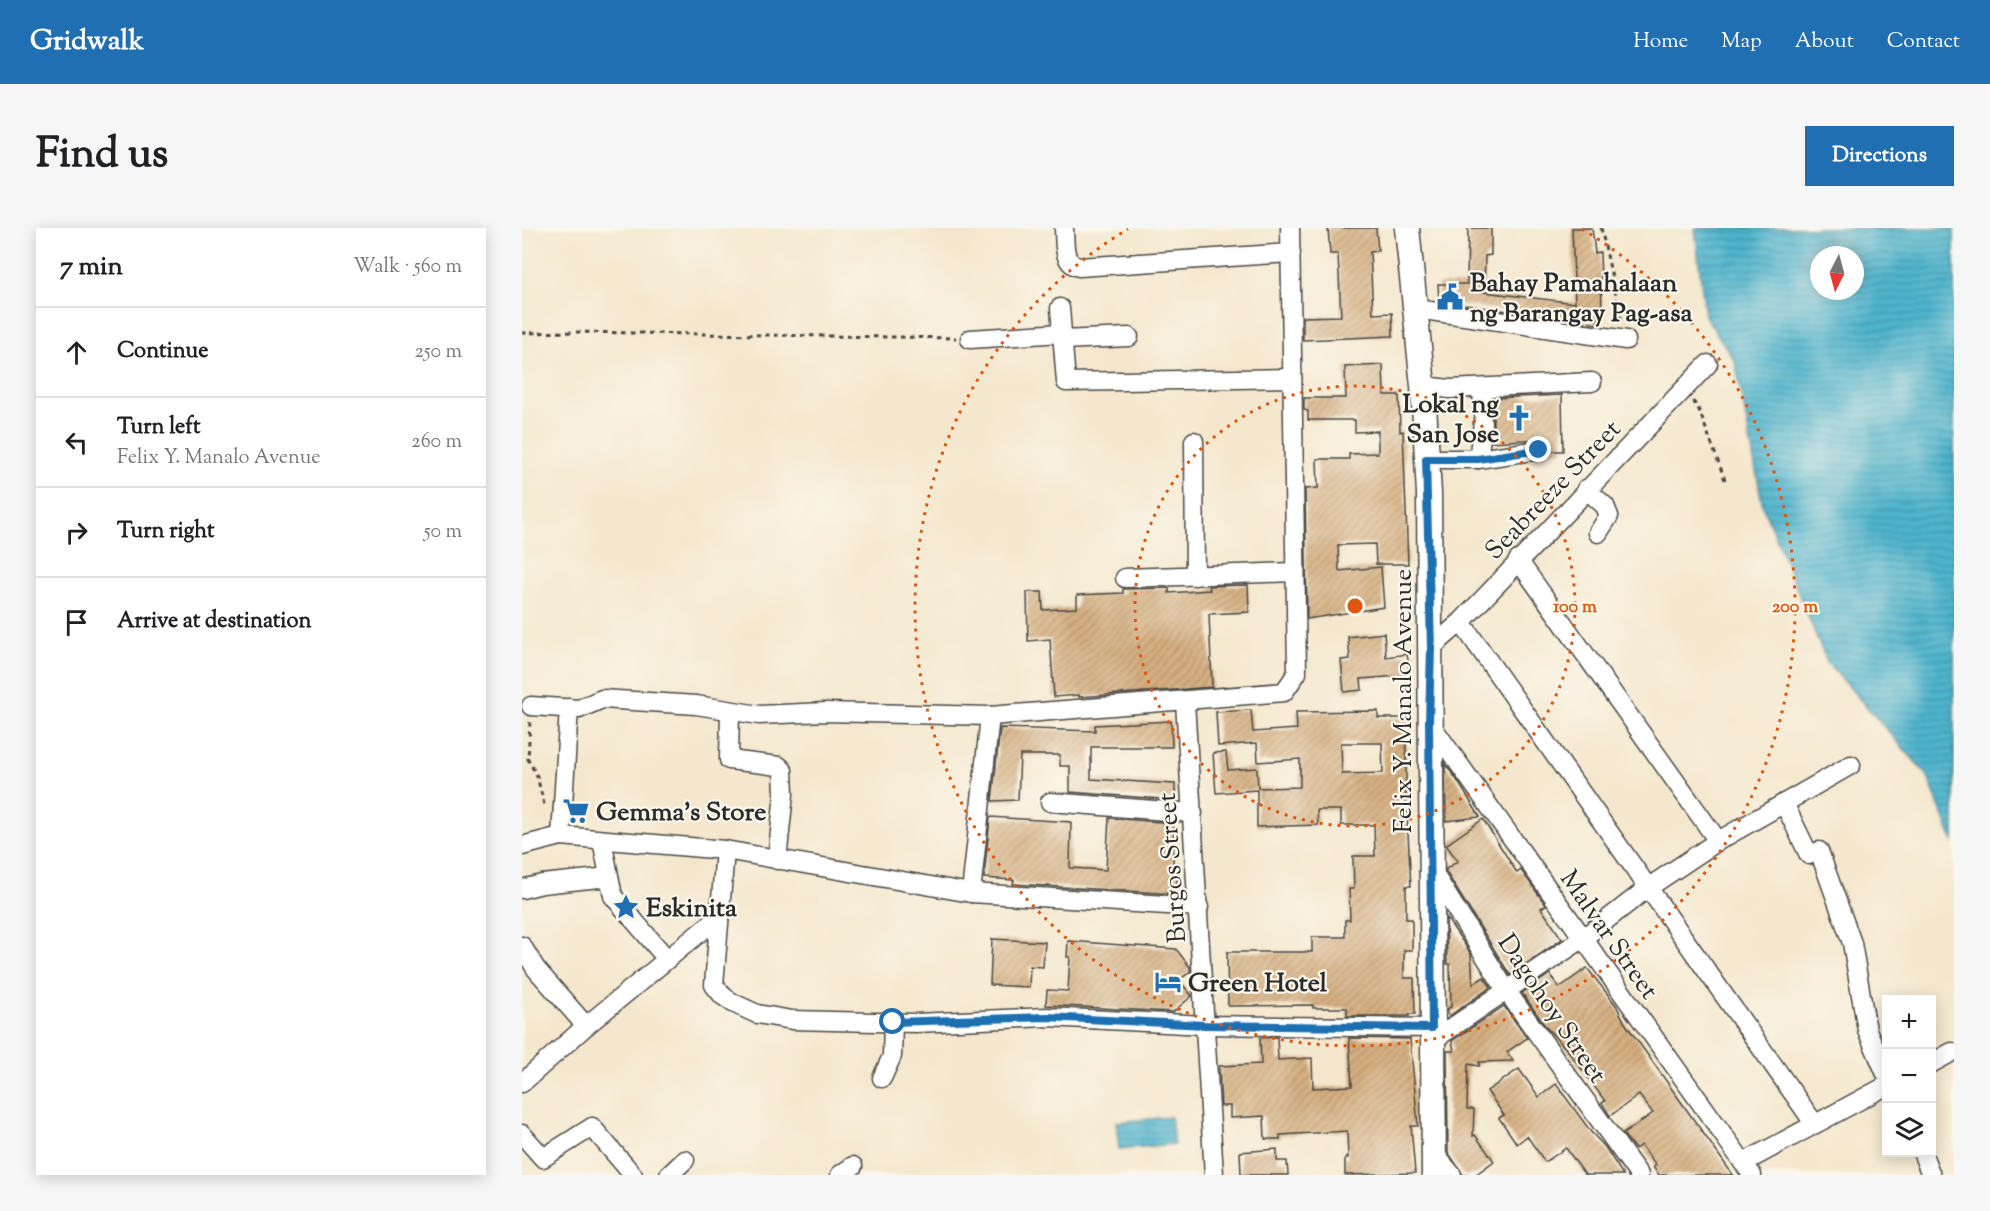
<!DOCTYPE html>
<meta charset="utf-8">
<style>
body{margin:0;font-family:"Sorts Mill Goudy",serif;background:#f6f6f6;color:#202124}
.controls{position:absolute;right:18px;bottom:18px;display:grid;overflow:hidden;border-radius:0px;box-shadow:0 3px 15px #0003}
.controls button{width:54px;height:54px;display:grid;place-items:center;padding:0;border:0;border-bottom:2px solid #e0e0e0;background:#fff;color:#202124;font:30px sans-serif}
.compass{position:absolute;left:1288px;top:18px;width:54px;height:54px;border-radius:50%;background:#fff;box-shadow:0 3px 15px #0003;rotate:186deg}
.stop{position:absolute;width:18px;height:18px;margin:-14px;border:4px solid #1f6fb2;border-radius:50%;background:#fff}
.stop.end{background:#1f6fb2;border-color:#fff;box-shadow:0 2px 6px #0008}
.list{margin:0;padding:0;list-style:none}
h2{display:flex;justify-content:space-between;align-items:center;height:78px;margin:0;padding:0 24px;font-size:26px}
h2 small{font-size:20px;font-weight:400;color:#757577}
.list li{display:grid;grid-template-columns:39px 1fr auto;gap:18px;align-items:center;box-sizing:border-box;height:90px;padding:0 24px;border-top:2px solid #e0e0e0}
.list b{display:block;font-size:22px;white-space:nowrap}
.list p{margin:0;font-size:20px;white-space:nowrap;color:#757577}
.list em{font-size:20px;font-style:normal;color:#757577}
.icon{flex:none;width:33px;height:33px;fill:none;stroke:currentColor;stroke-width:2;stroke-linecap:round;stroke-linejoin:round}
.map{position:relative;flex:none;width:1432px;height:947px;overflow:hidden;border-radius:0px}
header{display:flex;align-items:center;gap:36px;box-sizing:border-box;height:84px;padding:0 30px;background:#1f6fb2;color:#fff}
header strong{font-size:28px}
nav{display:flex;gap:33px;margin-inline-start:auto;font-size:21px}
.intro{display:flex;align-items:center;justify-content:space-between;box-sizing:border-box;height:144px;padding:0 36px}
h1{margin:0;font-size:42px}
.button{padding:15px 27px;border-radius:0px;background:#1f6fb2;color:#fff;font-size:21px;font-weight:700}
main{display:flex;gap:36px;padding:0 36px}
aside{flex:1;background:#fff;border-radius:0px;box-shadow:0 3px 15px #0003}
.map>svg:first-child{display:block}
</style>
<header>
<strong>Gridwalk</strong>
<nav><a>Home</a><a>Map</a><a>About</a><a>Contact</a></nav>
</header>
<div class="intro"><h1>Find us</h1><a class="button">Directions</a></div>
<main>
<aside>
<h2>7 min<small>Walk · 560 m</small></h2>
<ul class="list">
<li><svg class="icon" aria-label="ahead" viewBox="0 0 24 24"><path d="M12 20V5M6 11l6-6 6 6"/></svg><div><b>Continue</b></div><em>250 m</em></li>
<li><svg class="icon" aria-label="left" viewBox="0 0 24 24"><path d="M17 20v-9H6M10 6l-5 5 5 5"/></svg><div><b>Turn left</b><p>Felix Y. Manalo Avenue</p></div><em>260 m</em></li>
<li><svg class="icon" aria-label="right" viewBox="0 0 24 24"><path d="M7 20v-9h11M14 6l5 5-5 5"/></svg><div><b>Turn right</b></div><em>50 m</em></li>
<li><svg class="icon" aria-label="arrive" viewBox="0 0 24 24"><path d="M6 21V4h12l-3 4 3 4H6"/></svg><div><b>Arrive at destination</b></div></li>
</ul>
</aside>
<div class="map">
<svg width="1432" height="947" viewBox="0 0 1432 947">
<defs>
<pattern id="water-rules" width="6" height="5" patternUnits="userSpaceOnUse" patternTransform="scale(1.5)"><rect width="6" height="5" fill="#4eb4cd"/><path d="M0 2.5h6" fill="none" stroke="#4193a7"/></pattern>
<pattern id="building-hatch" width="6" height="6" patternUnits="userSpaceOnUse" patternTransform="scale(1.5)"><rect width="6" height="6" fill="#d6b081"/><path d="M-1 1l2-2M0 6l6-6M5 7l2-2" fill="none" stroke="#ae8f6a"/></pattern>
</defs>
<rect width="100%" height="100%" fill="#fbf7ec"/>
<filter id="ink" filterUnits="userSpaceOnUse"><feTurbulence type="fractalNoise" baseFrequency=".0167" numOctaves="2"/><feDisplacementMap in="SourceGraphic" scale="12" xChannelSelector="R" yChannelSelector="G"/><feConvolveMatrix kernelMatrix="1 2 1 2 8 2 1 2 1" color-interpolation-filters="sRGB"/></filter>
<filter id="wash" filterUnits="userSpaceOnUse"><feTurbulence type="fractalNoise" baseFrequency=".008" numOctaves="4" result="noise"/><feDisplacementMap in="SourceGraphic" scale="24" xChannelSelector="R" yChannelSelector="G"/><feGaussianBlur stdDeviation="1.35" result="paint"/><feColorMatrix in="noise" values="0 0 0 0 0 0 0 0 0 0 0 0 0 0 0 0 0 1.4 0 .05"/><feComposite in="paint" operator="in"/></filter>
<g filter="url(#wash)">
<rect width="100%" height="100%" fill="#f4e7cd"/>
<!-- water -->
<g fill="url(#water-rules)" stroke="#3c707c" stroke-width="1.5" fill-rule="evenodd">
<path d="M1173,0H1432V615L1405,547L1305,434L1241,279L1213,133L1183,88ZM1297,27H1333V63H1297Z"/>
<path d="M649,889L652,916L597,921L594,894Z"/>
</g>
<g id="blocks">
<!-- building -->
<g fill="url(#building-hatch)" fill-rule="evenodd">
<path d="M806,0H854L856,23L848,24L851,86L870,85L871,108L781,112V89L819,88L816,26H808Z"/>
<path d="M946,0H969V27L963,28L962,64L1053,75L1050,0H1070L1073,25L1078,24L1080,81H1078L1075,96L917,73L916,56H945Z"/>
<path d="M861,137L862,167H877L878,204L881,203L886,336H854L853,316L816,317L817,343L859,339L862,379L785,391L783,261L796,260L795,231H827V226L856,225V203L833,204V192H786V183L782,182V170H824L823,139Z"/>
<path d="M1040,167L1041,223H1028L1025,213L1021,211L970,214L972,170Z"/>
<path d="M726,357L727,384L687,386L690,459L557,469V467L532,469L528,411L506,413L505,364H520L521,382L555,380V367L601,365V361L647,360V365L688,362L687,358Z"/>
<path d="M862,405L864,429L885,426L888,447L839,451L840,462L822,464L819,432L828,431L826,409Z"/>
<path d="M729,482L731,504L775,501L774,484L856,483V490H884V571L889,658H884V691H890V722H882V750H892L893,786H887V788H825V780H791V777L706,778L705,724H790V709H823V692H828L827,661H832L831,628H853L852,597H819V582H795L796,597L735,599V562L694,565L691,525L704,524L706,542L735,540L736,560L778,559V531L736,534L735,515L696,518L694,484ZM819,515H860L861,545L820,546Z"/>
<path d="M649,493L650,519H569V551L653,556V572L548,564V538H538V527H498L496,572L470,573L478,500L573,503V497Z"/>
<path d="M923,536L935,552L958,589L924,593Z"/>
<path d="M468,589L549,594L548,640L584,642L587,590L652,595L651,635H656L654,666L491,656L492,652L462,650Z"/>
<path d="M961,591L995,645L999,642L1024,677L1019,680L1040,711L988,747L924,644V641L936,633L924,617Z"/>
<path d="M924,689L949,726L951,756L962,749L969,759L927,788L925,781L929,779L928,736H925Z"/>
<path d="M470,711L523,714L521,739L508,738L507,759L468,757Z"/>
<path d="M546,713L654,721L668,739V744L657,752L670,768L651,784L524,777L525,762L546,763L548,729H545Z"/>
<path d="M1065,740L1094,777L1103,795L1211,947H1137L1131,939L1134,937L1119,917L1113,921L1101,906L1131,885L1117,867L1088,888L1080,875L1083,873L1048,825L1024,799L1000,765L1028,746L1037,760Z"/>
<path d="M982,778L1005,810L985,824L991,833L957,834V838L946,836L945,881H952L951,908L953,907L972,933L953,947H941L926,924L925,823H932L930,813Z"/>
<path d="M755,809L756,832L790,830L791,860L830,858L827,810L888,811L896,898H889L893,945L823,947V930H826L825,903L758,907V911H743L742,888L708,890V878H699L697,838L739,836L738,810Z"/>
<path d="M997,841L1017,869L1034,856L1069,904L1083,919L1101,947H1063L1044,920L1023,934L1005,908L995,916L977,890L982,887L965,863Z"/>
<path d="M755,921V933H765L766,947H719L718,924Z"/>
</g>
</g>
</g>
<g filter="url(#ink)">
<use href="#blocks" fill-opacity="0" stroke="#494743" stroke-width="1.5"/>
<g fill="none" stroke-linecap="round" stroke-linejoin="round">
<!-- minor casing -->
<g stroke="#494743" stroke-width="21">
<g id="minor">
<path d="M542,0C543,14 540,35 557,39L769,25"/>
<path d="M538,80L544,154L770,150"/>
<path d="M895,81L1104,112"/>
<path d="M448,111L540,105"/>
<path d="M540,112L607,109"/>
<path d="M901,158L928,161L1070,154"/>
<path d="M960,160L961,184"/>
<path d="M672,213L673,348"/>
<path d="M904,231H956L1017,222"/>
<path d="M956,231L961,195"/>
<path d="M1064,261L1083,278L1087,288L1076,305"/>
<path d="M996,332L1196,613"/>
<path d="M603,350L773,344"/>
<path d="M939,394L1292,895"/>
<path d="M909,420L939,394L1186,136"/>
<path d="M663,474L692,947"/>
<path d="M9,478L57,481L80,471L174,477L237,487L303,484L468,488L762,464L775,445L768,0"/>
<path d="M208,483L207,532L257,538L261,542L262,566L255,632"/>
<path d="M907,494L1230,947"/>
<path d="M528,574L671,585"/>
<path d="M1262,575L1287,627L1297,623L1330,715L1345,802L1364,846"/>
<path d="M39,608L47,480"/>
<path d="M80,612L91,668L145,731"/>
<path d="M0,618L39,608L203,622L449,665L677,679"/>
<path d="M203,622L192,757L201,768L211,775L235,786L270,792L394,795L525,789L683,797L910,800"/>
<path d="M909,641L984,762L1117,947"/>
<path d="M0,661L20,656L87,649"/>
<path d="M449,665L468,488"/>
<path d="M0,718L14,741L64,798"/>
<path d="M910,813L1060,711L1127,659L1196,613L1329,537"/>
<path d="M1410,835L1430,824"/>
<path d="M360,850L370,828L371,794"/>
<path d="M0,855L64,798L198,688"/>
<path d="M0,906L21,930L70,899L111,947"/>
<path d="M1400,924L1409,947"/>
<path d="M912,925L930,947"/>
<path d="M1221,935L1364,858"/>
<path d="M147,947L163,932"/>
<path d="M318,947L331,938"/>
</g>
</g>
<!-- major casing -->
<g stroke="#494743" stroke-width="27">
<path id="major" d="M885,0L901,158L907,266L912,947"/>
</g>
<!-- path -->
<g stroke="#494743" stroke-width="3" stroke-dasharray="4.5 4.5" stroke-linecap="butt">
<path d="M1079,0L1100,95"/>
<path d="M0,105L52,104L434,110"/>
<path d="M1171,173L1177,182L1203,252"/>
<path d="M8,494L6,531L15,548L23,580"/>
</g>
<!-- minor -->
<use href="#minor" stroke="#fff" stroke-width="18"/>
<!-- major -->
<use href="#major" stroke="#fff" stroke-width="24"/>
</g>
</g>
<g fill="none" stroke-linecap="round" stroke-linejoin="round" filter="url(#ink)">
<!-- route -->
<path stroke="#1f6fb2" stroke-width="8" d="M371,794L525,789L683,797L910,800L907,494L909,420L904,231H956L1017,222"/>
</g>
<!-- distance rings -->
<g fill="none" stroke="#df570e" stroke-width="3" stroke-dasharray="3 6">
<circle cx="833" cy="378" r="220"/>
<path d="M1060 1A440 440 0 1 1 606 1"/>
</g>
<!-- icons -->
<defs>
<g id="civic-bare" transform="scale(2.07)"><path d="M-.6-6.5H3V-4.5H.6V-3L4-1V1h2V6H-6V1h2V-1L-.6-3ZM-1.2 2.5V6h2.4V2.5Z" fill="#1f6fb2" stroke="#fbf7ec" stroke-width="2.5" paint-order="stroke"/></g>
<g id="church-bare" transform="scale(2.07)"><path d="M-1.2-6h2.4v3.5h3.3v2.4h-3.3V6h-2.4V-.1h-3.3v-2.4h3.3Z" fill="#1f6fb2" stroke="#fbf7ec" stroke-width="2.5" paint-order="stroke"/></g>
<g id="supermarket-bare" transform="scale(2.07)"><path d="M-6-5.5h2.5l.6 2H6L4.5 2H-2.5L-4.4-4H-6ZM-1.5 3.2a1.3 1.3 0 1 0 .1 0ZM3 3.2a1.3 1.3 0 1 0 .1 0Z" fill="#1f6fb2" stroke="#fbf7ec" stroke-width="2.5" paint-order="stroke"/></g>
<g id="sight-bare" transform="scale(2.07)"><path d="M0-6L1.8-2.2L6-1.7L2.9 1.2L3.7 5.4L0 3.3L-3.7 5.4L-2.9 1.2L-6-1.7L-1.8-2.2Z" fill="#1f6fb2" stroke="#fbf7ec" stroke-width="2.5" paint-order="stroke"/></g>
<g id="hotel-bare" transform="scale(2.07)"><path d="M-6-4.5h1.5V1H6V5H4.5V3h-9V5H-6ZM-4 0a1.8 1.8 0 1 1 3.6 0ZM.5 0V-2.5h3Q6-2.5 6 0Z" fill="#1f6fb2" stroke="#fbf7ec" stroke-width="2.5" paint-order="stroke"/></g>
</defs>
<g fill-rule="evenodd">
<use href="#civic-bare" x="928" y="69"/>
<use href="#church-bare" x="997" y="190"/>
<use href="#supermarket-bare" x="54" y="583"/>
<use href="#sight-bare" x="104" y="679"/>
<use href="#hotel-bare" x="646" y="754"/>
</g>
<g text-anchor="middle" stroke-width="4.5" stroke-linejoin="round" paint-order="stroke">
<!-- poi labels -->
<g font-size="26" font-weight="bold" fill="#2b2b2b" stroke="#fbf7ec" text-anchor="start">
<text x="948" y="63">Bahay Pamahalaan<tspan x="948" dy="30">ng Barangay Pag-asa</tspan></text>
<text x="977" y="184" text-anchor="end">Lokal ng<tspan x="977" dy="30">San Jose</tspan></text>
<text x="74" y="592">Gemma's Store</text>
<text x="124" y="688">Eskinita</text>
<text x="666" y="763">Green Hotel</text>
</g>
<!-- street labels -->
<g font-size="26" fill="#2b2b2b" stroke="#fbf7ec">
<text transform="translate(1030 261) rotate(-46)" y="9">Seabreeze Street</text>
<text transform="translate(880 473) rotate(-90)" y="9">Felix Y. Manalo Avenue</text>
<text transform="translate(649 640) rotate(-94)" y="9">Burgos Street</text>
<text transform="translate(1088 706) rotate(55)" y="9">Malvar Street</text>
<text transform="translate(1031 780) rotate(56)" y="9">Dagohoy Street</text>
</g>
</g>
<circle cx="833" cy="378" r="9" fill="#df570e" stroke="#fbf7ec" stroke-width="3"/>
<g font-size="18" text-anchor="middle" font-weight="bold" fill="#df570e" stroke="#fbf7ec" stroke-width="4.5" stroke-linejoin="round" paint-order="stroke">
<text x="1053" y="384">100 m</text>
<text x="1273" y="384">200 m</text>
</g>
</svg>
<div class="controls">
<button>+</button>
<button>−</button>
<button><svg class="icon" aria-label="layers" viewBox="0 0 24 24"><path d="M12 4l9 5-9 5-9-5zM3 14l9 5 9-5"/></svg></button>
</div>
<svg class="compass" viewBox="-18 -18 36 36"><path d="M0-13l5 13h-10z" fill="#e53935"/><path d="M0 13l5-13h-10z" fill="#757577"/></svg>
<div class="stop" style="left:371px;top:794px"></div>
<div class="stop end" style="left:1017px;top:222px"></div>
</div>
</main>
